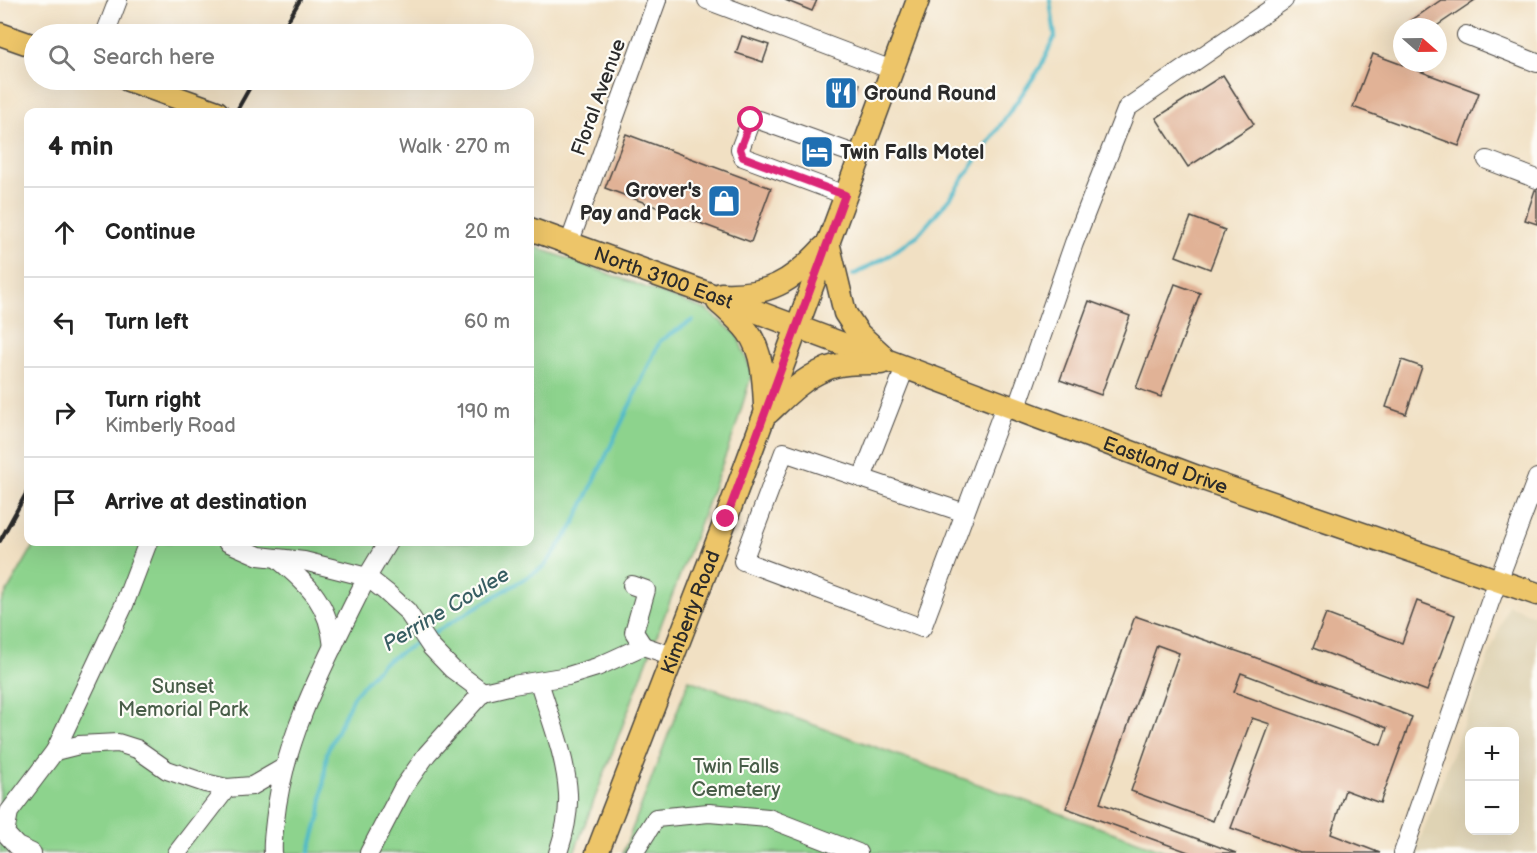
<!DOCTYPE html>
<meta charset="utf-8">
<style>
body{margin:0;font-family:"Balsamiq Sans",sans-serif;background:#f6f6f6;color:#222}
.controls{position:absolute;right:18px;bottom:18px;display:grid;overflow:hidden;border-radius:12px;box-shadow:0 6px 24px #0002}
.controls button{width:54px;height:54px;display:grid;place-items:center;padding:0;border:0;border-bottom:2px solid #e0e0e0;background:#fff;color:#222;font:30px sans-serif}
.compass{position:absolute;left:1393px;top:18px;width:54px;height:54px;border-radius:50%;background:#fff;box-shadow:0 6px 24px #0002;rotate:110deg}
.stop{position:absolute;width:18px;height:18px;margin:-14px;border:4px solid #db2777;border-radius:50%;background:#fff}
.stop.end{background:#db2777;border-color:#fff;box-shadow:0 2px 6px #0008}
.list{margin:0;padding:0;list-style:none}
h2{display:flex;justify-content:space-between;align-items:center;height:78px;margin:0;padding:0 24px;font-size:26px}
h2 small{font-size:20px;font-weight:400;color:#767676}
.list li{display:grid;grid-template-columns:39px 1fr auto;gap:18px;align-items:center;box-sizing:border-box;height:90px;padding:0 24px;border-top:2px solid #e0e0e0}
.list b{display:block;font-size:22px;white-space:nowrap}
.list p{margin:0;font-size:20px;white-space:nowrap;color:#767676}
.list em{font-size:20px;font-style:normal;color:#767676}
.icon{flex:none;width:33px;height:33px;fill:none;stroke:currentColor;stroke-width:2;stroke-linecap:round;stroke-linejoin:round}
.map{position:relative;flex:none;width:1537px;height:853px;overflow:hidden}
.search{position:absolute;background:#fff;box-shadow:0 6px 24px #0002;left:24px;top:24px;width:510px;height:66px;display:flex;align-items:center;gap:15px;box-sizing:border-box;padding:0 21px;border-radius:33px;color:#767676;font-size:22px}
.panel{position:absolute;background:#fff;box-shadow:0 6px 24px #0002;left:24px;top:108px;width:510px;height:438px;border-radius:12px}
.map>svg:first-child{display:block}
</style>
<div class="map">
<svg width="1537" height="853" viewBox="0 0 1537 853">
<rect width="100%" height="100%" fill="#fdfcf7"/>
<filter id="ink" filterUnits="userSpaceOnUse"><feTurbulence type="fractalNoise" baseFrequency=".0167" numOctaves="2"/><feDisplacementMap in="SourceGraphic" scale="12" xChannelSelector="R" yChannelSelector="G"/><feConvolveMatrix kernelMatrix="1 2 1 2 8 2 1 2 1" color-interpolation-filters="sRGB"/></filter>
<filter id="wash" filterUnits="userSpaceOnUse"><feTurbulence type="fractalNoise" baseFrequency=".008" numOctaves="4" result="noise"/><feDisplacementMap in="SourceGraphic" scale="24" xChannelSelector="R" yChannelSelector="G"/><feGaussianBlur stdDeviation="1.35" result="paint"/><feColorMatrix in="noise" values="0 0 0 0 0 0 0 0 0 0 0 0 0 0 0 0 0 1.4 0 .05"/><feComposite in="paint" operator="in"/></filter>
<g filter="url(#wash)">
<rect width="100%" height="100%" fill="#f1e0c3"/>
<!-- built -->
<path fill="#dfd3b4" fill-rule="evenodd" d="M1508,605L1537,616V853H1415ZM1470,732H1514V830H1470Z"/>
<!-- green -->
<g fill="#8dd38d" stroke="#5c7f5c" stroke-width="1.5">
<path d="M530,245L707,310L737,335L752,373L734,433L574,853H0V604L36,542H530Z"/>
<path d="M689,680L1170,853H623Z"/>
</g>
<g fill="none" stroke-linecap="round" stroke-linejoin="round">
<!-- stream -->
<g stroke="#4eb9c9" stroke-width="4">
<path d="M853,275L888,256L918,235L950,198L1040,68L1055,36L1050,0"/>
<path d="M430,635L544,567L572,528L660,341L693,320"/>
<path d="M309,853L320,815L327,752L354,695L382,664L421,640"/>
</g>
</g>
<g id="blocks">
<!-- building -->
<g fill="#e1b296" fill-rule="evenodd">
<path d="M785,0H817L812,11Z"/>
<path d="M1441,0H1475L1435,27H1416L1412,20Z"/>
<path d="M742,36L769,45L763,62L736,53Z"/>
<path d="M1373,54L1479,93L1459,146L1353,107Z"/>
<path d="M1223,75L1254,124L1188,167L1156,118Z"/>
<path d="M838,76L860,84L851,106L830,98Z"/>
<path d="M626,134L771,188L751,242L605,188Z"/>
<path d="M1535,190H1537V224L1525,220Z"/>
<path d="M1191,217L1225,230L1210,269L1176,256Z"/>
<path d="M1175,284L1200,293L1161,397L1136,388Z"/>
<path d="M1089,301L1130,316L1101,395L1060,380Z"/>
<path d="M1402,360L1422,367L1406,414L1386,407Z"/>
<path d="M1417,601L1455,615L1427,691L1313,648L1326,614L1402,643Z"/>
<path d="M1135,616L1254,657L1412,717L1380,803L1345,790L1331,834L1380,853H1300L1231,828L1270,724L1252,718L1213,821L1131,791L1179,653L1157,645L1100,803L1236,853H1191L1066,808ZM1241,673L1387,728L1381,745L1234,692Z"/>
</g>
</g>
</g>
<g filter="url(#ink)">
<use href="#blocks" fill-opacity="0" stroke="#494642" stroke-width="1.5"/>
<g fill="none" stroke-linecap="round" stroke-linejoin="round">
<!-- minor casing -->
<g stroke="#494642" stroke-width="20">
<g id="minor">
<path d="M707,0L892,70"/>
<path d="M105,34L118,0"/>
<path d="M1466,35L1537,63"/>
<path d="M1487,160L1537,179"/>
<path d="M845,195L743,157L740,149L751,120H759L860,156"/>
<path d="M569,244L657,0"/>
<path d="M1016,410L1074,243L1127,108L1284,0"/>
<path d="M862,478L905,368"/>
<path d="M965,513L784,452L743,561L922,628L1005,406"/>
<path d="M227,542L259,556L304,561L367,577C329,655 284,734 275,821C274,832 272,842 273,853"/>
<path d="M388,542L367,577L386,592L407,611L431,647L452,669L483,692"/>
<path d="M279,560C310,586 329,604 333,647"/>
<path d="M632,585L646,590L634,632L643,646"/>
<path d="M539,682C550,718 566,756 568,794C569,813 564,835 558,853"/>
<path d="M55,751L124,605L148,542"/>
<path d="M32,853L17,846L5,833L9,812L55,751L79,745L118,743L137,749L167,770L205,783L227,788L252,786L285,767"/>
<path d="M177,853L227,788"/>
<path d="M369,853L403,788L427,754L483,692L513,685L568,676L597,667L643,646L673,656"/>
<path d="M634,853L656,818L709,813L768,818L858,853"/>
<path d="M1403,853L1490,602L1537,478"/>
</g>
</g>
<!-- major casing -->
<g stroke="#494642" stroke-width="25">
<g id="major">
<path d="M0,34L34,46"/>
<path d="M128,80L217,112"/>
<path id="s1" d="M530,229L707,293L1200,478L1537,594"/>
<path d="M828,242L845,313L859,334L881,354"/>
<path d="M721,294C768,296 792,282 823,248"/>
<path d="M718,302C728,311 740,321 748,332C763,352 764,383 765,406"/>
<path d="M768,413C785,397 802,379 824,370C840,362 863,363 881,363"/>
<path id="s2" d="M597,853L726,519L918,0"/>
</g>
</g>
<!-- minor -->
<use href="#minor" stroke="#fff" stroke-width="18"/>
<!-- major -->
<use href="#major" stroke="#edc569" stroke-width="22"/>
<!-- rail -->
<g stroke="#2b2b2b" stroke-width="4">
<path d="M280,34L300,0"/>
<path d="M236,112L254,80"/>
<path d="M0,541L28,490"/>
</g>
</g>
</g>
<g fill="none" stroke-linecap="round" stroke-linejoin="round" filter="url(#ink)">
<!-- route -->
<path stroke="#db2777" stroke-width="8" d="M726,519L845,195L743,157L740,149L751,120"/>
</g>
<!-- icons -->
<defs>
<g id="restaurant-square" transform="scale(1.725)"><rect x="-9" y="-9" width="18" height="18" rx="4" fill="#1f6fb2" stroke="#fdfcf7"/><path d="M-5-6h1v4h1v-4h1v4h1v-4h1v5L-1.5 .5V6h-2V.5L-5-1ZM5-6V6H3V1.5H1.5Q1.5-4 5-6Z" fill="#fff"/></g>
<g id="hotel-square" transform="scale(1.725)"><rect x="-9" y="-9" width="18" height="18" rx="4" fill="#1f6fb2" stroke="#fdfcf7"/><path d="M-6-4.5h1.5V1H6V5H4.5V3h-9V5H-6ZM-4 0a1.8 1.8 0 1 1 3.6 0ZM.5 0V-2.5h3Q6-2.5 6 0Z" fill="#fff"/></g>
<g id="shop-square" transform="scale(1.725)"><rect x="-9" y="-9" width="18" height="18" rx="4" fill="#1f6fb2" stroke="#fdfcf7"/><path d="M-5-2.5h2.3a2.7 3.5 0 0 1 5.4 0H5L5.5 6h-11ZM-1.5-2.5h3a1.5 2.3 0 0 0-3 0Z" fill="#fff"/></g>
</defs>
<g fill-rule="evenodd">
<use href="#restaurant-square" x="841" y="93"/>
<use href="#hotel-square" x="817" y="152"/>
<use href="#shop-square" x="724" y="201"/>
</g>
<g text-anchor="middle" stroke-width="4.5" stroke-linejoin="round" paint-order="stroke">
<!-- poi labels -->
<g font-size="20" font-weight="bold" fill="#2b2b2b" stroke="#fdfcf7" text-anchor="start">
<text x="864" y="100">Ground Round</text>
<text x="840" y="159">Twin Falls Motel</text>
<text x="701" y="197" text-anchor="end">Grover's<tspan x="701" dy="23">Pay and Pack</tspan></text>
</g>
<!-- street labels -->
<g font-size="20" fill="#2b2b2b" stroke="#fdfcf7">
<text transform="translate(598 97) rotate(-70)" y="7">Floral Avenue</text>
<text dy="7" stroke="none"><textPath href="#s1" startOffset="142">North 3100 East</textPath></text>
<text dy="7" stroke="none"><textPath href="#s1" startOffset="678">Eastland Drive</textPath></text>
<text dy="7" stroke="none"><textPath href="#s2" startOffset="258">Kimberly Road</textPath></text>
</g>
<!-- park labels -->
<g font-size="20" fill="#485d48" stroke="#fdfcf7">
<text x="183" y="693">Sunset<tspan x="183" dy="23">Memorial Park</tspan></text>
<text x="736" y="773">Twin Falls<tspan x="736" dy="23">Cemetery</tspan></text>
</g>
<!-- water labels -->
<g font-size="21" font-style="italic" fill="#375d62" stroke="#fdfcf7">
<text transform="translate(446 609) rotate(-31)" y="7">Perrine Coulee</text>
</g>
</g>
</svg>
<div class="controls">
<button>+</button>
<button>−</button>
</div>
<svg class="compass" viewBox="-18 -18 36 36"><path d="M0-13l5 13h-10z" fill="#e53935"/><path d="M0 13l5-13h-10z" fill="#767676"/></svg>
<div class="stop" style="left:751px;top:120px"></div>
<div class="stop end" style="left:726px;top:519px"></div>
<div class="search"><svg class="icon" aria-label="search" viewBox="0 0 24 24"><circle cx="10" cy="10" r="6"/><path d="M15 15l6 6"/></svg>Search here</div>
<section class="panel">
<h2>4 min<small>Walk · 270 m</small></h2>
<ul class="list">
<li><svg class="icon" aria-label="ahead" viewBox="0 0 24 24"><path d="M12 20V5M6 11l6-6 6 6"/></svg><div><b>Continue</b></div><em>20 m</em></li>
<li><svg class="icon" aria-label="left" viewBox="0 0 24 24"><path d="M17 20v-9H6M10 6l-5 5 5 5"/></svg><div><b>Turn left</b></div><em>60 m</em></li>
<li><svg class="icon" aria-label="right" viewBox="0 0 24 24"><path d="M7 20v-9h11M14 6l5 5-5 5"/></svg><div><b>Turn right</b><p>Kimberly Road</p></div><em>190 m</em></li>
<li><svg class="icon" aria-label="arrive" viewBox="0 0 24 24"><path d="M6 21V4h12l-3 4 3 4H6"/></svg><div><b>Arrive at destination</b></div></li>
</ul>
</section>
</div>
